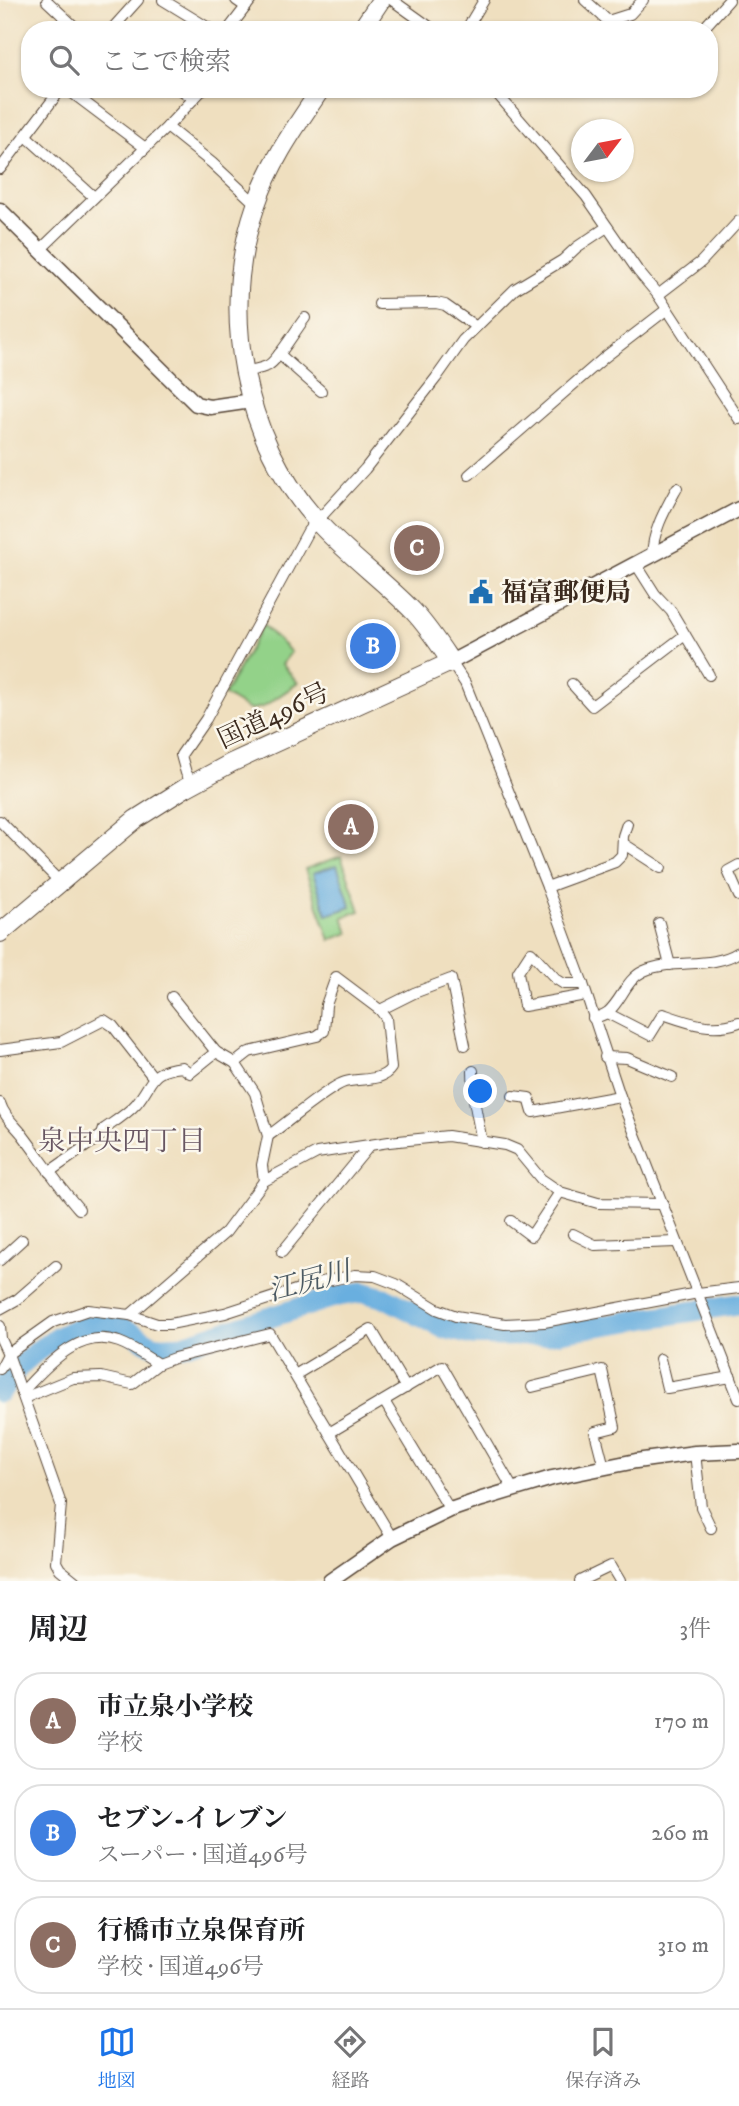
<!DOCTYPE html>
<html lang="ja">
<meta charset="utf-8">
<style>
body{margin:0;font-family:"IM FELL DW Pica","Noto Serif JP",serif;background:#f2f2f2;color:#202124}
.compass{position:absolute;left:571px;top:119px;width:63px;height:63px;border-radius:50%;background:#fff;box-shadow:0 2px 5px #0004;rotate:58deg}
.you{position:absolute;left:481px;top:1092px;width:24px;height:24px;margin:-18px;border:5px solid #fff;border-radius:50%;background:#1a73e8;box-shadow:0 0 0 10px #1a73e833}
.badge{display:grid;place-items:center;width:46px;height:46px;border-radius:50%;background:#1a73e8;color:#fff;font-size:23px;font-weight:700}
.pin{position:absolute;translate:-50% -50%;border:4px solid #fff;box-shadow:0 2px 7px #0006}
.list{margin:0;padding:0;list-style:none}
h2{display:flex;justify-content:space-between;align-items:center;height:91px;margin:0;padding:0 28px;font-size:30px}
h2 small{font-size:23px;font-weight:400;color:#757577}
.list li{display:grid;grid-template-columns:46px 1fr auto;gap:21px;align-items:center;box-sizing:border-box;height:98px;margin:0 14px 14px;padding:0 14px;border:2px solid #e0e0e0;border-radius:28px}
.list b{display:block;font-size:26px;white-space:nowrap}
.list p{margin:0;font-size:23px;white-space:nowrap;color:#757577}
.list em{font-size:23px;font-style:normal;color:#757577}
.icon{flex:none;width:38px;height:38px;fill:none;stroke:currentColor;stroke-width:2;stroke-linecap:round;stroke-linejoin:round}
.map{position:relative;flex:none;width:739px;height:1581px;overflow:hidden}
.search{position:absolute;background:#fff;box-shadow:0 2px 5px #0004;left:21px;right:21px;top:21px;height:77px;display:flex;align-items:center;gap:18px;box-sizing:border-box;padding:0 24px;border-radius:28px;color:#757577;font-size:26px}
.sheet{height:427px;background:#fff}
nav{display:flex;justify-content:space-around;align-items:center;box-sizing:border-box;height:98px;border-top:2px solid #e0e0e0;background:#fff;font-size:19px;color:#757577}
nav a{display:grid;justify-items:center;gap:4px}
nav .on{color:#1a73e8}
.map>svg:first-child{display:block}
</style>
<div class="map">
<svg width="739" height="1581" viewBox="0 0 739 1581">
<rect width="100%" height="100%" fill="#fbf7ec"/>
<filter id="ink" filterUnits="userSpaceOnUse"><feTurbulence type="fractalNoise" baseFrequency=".0143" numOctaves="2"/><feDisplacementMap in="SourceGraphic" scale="14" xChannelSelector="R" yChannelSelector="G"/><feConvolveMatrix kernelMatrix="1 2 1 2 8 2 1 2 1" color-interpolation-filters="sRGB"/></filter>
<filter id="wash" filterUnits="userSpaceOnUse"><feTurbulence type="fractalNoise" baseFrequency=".00686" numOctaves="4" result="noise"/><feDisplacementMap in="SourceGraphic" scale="28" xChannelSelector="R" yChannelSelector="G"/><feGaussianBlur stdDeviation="1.57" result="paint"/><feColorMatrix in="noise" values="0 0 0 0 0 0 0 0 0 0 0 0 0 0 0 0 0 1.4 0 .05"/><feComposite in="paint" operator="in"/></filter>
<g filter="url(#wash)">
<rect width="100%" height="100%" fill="#efdfbf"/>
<!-- green -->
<g fill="#93d289" stroke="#677e54" stroke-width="2">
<path d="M263,625L291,652L282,664L298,683L263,707L249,710L224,695Z"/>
<path d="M341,856L360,911L343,917L349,933L330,940L305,869Z"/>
</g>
<!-- water -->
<path fill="#69afdf" stroke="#526c7e" stroke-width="2" d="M337,865L351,907L327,915L313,873Z"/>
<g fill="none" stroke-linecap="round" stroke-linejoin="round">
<!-- river -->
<path stroke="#69afdf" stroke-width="21" d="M0,1392C8,1382 15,1370 24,1362C47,1341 91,1312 123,1328C154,1343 144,1349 183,1345L337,1296L363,1292L388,1299L443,1328L473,1335L500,1336L541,1335L739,1304"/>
</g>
</g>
<g filter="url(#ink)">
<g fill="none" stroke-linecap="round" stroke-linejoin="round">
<!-- street casing -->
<g stroke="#564536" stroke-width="12">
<g id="street">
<path d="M163,0L212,30"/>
<path d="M236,0L246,7"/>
<path d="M392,0L434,30"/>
<path d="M585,0L608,21L630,14L643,0"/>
<path d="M47,1L78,30"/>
<path d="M111,30L138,0"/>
<path d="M228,30L251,0"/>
<path d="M466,30L484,0"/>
<path d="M702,30L729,0"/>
<path d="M67,89L144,147"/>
<path d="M180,89L194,99"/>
<path d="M493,89L586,196L638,271L658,295L739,419"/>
<path d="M167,127L212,163L256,204"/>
<path d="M26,136L94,197"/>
<path d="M0,169L61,89"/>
<path d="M40,250L167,127L203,89"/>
<path d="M658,295L701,262L739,221"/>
<path d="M379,304L436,303L445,305L475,326"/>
<path d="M279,354L321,391"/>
<path d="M244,372C251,370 260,369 267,366C277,362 296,329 305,318"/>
<path d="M469,475L605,357L666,310"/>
<path d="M652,556C653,530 665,510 677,488"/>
<path d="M636,564L655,594L671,611L709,675"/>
<path d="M451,662L465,683L547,887L583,984L620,1096L739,1399"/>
<path d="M572,684L592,706L685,635"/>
<path d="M193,784L186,773L181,755L206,719L308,531L365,469L436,378L463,340L515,289L563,260L577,247L607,227"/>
<path d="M0,821L60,882"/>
<path d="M624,844L661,868"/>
<path d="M739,865L728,871L739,896"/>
<path d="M547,887L615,862L622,855L623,836L627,824"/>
<path d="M659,923L670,965"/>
<path d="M583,984H564L556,979L531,952L518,972L524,1006L586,995"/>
<path d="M172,997L216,1052L235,1063L255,1093L268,1136L262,1165L264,1181"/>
<path d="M380,1010L414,993L451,979L465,1045"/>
<path d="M607,1013L650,1035L663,1014C689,1023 712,1032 739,1022"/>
<path d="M593,1018C598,1017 604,1015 608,1012C622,1000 626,979 644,971C673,958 711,970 739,952"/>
<path d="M0,1050L61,1042L104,1020L113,1026L153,1077"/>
<path d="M605,1057L627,1058L672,1077"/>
<path d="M235,1063L249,1052L317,1036L324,1031L326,1005L336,977L380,1010L386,1018L391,1068C382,1082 361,1078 345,1082C330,1086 284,1125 268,1136"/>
<path d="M473,1071L474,1100L482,1142"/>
<path d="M513,1096L529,1098L533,1112L620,1096"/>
<path d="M0,1103C4,1116 13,1123 22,1134C41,1159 58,1185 79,1209"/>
<path d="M49,1172L102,1135L104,1129C114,1122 127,1114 136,1104C155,1081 148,1071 182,1067L190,1073L216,1052"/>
<path d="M511,1221L531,1236L560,1192"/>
<path d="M573,1234L595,1245L676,1242"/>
<path d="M282,1252L370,1145"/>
<path d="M0,1260L22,1240"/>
<path d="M0,1309L18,1299L56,1266"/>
<path d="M130,1315L226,1232L264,1181L317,1153L389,1142L448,1136L505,1145L517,1150L541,1179L560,1192L598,1203L662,1204"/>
<path d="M0,1326L1,1339L8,1354L61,1504L56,1562L60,1569L75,1581"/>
<path d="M660,1359L667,1388L731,1377"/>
<path d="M0,1369L8,1354L53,1322L88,1310L130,1315L157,1324H170L225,1313L317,1283L355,1275L375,1276L396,1284L437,1309L456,1316L505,1324L544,1322L698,1293L739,1288"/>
<path d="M295,1375L371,1329L406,1388"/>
<path d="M532,1387L602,1370L615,1427L595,1432L604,1467"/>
<path d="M22,1392C47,1366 79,1327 119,1342C133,1347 145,1356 158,1364"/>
<path d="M24,1398L73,1378L101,1377L132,1384L158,1364L174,1358L270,1334L392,1538"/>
<path d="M384,1401L450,1510"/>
<path d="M329,1433L442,1366L513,1489"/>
<path d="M695,1453L701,1507L711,1528"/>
<path d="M580,1581L611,1566L620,1581"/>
</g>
</g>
<!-- secondary casing -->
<g stroke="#564536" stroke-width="17">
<g id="secondary">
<path d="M0,210L196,404L210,407L251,401"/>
<path d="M451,662L739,509"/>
<path d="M330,1581L392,1538L450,1510L482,1499L552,1478L636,1461L695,1453L739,1451"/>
</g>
</g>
<!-- highway casing -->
<g stroke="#564536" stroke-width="20">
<g id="highway">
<path d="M361,30L381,0"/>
<path d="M0,933L136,819L185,788L231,763L451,662C439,644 428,627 413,611C382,579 345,553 316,520C242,435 219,311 256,205C270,162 296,126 321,89"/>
</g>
</g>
<!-- street -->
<use href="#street" stroke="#fff" stroke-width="10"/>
<!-- secondary -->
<use href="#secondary" stroke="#fff" stroke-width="14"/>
<!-- highway -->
<use href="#highway" stroke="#fff" stroke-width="18"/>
</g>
</g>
<!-- icons -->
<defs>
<g id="civic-bare" transform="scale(1.89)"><path d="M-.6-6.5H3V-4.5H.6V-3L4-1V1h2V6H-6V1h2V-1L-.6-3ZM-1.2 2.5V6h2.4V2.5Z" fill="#1f6fb2" stroke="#fbf7ec" stroke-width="2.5" paint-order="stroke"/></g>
</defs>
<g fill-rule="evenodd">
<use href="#civic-bare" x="481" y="592"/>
</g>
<g text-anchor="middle" stroke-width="5" stroke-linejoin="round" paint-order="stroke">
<!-- poi labels -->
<g font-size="26" font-weight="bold" fill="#3b2a1e" stroke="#fbf7ec" text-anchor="start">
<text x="501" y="601">福富郵便局</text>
</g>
<!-- street labels -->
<g font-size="26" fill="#3b2a1e" stroke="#fbf7ec">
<text transform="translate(273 715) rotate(-25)" y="9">国道496号</text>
</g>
<!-- neighbourhood labels -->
<g font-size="28" fill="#685662" stroke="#fbf7ec">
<text x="122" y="1150">泉中央四丁目</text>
</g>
<!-- water labels -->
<g font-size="28" font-style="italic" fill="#4b5962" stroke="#fbf7ec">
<text transform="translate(309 1280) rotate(-15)" y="10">江尻川</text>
</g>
</g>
</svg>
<svg class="compass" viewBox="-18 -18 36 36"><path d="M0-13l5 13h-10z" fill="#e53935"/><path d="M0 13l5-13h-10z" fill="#757577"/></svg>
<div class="you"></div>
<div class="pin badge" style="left:351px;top:827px;background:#8d6e63">A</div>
<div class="pin badge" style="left:373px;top:646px;background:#3f7fe0">B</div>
<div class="pin badge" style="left:417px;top:548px;background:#8d6e63">C</div>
<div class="search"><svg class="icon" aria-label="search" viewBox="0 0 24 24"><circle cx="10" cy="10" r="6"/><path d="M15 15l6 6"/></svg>ここで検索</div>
</div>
<section class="sheet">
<h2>周辺<small>3件</small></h2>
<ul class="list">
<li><span class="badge" style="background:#8d6e63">A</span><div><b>市立泉小学校</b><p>学校</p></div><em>170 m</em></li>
<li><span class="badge" style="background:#3f7fe0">B</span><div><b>セブン-イレブン</b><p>スーパー · 国道496号</p></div><em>260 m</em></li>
<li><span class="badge" style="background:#8d6e63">C</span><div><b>行橋市立泉保育所</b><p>学校 · 国道496号</p></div><em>310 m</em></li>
</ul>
</section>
<nav>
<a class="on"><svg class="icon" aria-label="map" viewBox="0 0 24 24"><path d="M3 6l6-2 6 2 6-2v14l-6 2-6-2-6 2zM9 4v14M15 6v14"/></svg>地図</a>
<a><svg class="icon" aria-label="directions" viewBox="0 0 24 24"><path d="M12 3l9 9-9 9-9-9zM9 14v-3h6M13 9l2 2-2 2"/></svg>経路</a>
<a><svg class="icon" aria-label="saved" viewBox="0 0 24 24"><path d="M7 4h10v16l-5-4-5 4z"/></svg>保存済み</a>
</nav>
